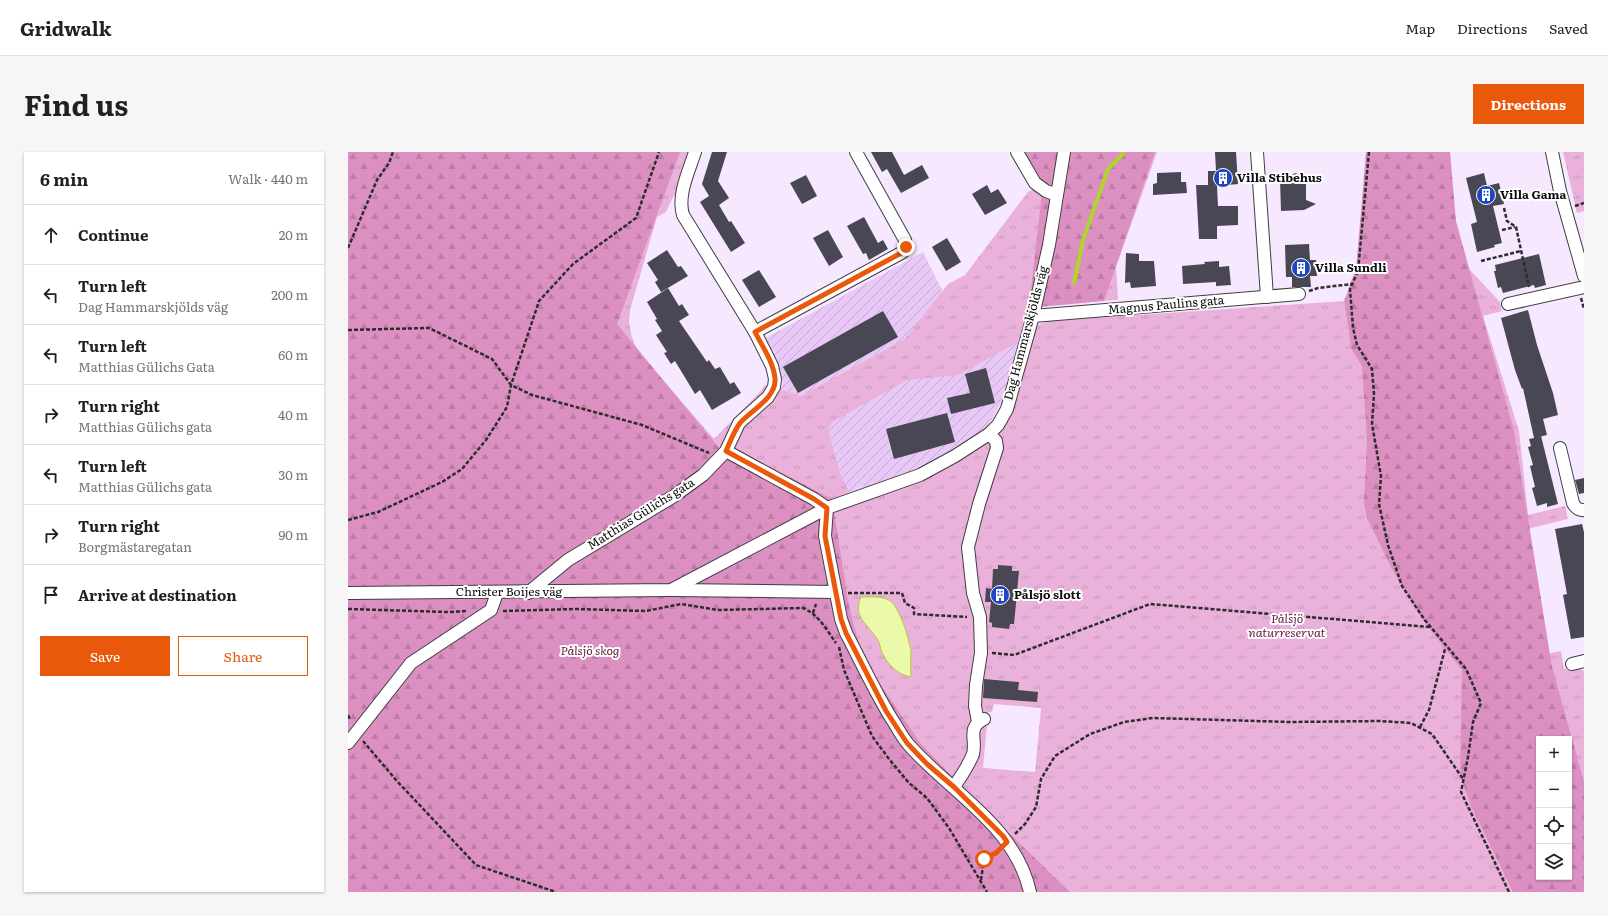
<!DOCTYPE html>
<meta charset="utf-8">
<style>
body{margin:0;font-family:Literata,serif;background:#f6f6f6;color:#202124}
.controls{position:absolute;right:12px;bottom:12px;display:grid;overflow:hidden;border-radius:0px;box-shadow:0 1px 3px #0004}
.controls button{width:36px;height:36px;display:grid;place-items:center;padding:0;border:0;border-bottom:1px solid #e0e0e0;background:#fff;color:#202124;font:20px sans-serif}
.stop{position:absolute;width:12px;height:12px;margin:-9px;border:3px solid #ea580c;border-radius:50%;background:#fff}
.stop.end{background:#ea580c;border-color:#fff;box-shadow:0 1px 4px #0008}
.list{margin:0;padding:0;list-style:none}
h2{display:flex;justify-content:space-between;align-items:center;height:52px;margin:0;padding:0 16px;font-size:17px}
h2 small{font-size:13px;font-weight:400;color:#757577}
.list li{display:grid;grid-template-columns:26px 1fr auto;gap:12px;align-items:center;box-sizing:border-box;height:60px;padding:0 16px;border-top:1px solid #e0e0e0}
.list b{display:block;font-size:15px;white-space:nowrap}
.list p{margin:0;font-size:13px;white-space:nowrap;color:#757577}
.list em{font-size:13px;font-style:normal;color:#757577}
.actions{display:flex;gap:8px;padding:12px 16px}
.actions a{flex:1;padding:9px 0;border:1px solid #ea580c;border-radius:0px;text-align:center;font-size:14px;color:#ea580c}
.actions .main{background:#ea580c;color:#fff}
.icon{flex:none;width:22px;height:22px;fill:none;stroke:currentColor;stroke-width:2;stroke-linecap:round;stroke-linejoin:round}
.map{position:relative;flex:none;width:1236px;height:740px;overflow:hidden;border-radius:0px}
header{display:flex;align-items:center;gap:24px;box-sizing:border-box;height:56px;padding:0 20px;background:#fff;border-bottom:1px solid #e0e0e0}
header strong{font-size:19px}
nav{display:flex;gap:22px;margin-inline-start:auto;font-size:14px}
.intro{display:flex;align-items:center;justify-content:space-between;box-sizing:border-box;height:96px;padding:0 24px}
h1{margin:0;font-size:28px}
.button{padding:10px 18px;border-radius:0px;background:#ea580c;color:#fff;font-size:14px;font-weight:700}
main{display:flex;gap:24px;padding:0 24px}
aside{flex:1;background:#fff;border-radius:0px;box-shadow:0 1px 3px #0004}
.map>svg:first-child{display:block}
</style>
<header>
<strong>Gridwalk</strong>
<nav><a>Map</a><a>Directions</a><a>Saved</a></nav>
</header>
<div class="intro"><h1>Find us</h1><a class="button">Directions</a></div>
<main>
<aside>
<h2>6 min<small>Walk · 440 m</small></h2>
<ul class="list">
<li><svg class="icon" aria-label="ahead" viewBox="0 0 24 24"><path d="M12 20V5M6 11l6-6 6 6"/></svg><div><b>Continue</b></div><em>20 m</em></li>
<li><svg class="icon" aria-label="left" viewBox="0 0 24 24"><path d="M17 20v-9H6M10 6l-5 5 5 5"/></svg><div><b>Turn left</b><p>Dag Hammarskjölds väg</p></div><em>200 m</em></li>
<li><svg class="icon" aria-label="left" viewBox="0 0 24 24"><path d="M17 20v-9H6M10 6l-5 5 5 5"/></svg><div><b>Turn left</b><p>Matthias Gülichs Gata</p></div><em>60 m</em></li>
<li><svg class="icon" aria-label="right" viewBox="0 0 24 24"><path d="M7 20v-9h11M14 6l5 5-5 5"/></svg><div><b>Turn right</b><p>Matthias Gülichs gata</p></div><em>40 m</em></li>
<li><svg class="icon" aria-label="left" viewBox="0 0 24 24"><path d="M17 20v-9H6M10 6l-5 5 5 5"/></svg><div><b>Turn left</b><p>Matthias Gülichs gata</p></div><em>30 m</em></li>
<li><svg class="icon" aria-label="right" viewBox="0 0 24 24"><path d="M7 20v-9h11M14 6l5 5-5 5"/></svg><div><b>Turn right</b><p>Borgmästaregatan</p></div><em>90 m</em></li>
<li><svg class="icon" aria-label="arrive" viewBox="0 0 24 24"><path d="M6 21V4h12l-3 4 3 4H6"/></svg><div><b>Arrive at destination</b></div></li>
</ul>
<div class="actions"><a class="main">Save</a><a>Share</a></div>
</aside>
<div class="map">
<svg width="1236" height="740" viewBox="0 0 1236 740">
<defs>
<pattern id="farmland-furrows" width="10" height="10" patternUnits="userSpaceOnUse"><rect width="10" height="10" fill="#e8c8f6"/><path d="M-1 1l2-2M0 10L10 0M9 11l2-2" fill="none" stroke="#c6aad2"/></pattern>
<pattern id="grass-tufts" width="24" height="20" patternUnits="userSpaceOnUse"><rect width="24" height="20" fill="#eab1da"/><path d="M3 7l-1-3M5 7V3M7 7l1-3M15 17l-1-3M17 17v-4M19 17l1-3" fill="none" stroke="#c797ba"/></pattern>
<pattern id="forest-firs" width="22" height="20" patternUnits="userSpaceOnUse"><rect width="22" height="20" fill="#dc90c1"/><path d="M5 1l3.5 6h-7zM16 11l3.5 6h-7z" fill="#bb7ba4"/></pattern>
</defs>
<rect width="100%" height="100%" fill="#f6e8ff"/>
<!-- farmland -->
<path fill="url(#farmland-furrows)" d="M575,100L595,140L681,156L653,251L639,275L601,300L568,319L510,336L484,347L430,243L435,231L431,217L414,188Z"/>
<!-- grass -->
<g fill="url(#grass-tufts)" fill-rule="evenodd">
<path d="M0,0H341L328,43H326L318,60L309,65L282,158L281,170L283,182L287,193L295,205L366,287L412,240L417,233L453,244L557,187L600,132L617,123L680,40L686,37L674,0H809L768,115L770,148L695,152L667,192L610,223L559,228L484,270L480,278L492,321L501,340L532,329L579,316L649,267L686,177L692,172L701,169L996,149L1003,197C1001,172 994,140 1008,118L1102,93L1122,118L1152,150L1154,159L1135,164L1171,279L1180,363L1217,354L1220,367L1179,377L1194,503L1213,499L1216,517L1229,515L1236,519V740H0ZM646,552L693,556L687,620L635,616L640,560H644ZM1191,587H1221V725H1191Z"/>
<path d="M1215,0H1236V59L1229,61Z"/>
</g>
<!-- forest -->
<g fill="url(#forest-firs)" fill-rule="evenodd">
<path d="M0,0H332L269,172L371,296L384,295L484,347L501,454L510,489L526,523L573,592L626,647L722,740H0Z"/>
<path d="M677,0H807L756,149L681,156L695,31Z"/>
<path d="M1018,0H1102L1108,69L1166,279L1204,515L1236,630V740H1165L1123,654L1112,623L1114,518L1074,467L1045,419L1019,366L1016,351L1019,288L1014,214L1003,196L996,149L1008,118ZM1191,587H1221V725H1191Z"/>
</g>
<!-- water -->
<path fill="#ebf9aa" stroke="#b2d32e" d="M513,445C521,445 533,444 541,448C552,455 561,487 563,500C563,508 562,517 563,525C550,523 539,512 534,500C532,496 532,491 530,488C521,473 504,465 513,445Z"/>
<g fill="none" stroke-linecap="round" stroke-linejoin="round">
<!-- stream -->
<path stroke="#b2d32e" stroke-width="4" d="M726,131L735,88L760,17L775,2L774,0"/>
</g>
<!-- building -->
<g fill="#494754">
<path d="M364,0H379L370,29L381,46L371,53L381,70L383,69L397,91L383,100L352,50L361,44L354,32Z"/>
<path d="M523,0H544L556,23L574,13L581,26L553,41L539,17L534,20Z"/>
<path d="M867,0H888L890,32L869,34L870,54H890V73L869,74V87H851L848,33H860V19H868Z"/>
<path d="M833,20V30H838L839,41L805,43V32L809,31V21Z"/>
<path d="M947,21L950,22L954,26H958V48L968,52L956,58L933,59L932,27H935L936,23L942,24Z"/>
<path d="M1136,21L1139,34L1151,31L1156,52L1145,54L1154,91L1146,93L1147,95L1129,100L1123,72L1129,70L1118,26Z"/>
<path d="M458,23L469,44L454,52L442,31Z"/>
<path d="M639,33L643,41L650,37L659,51L637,63L624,42Z"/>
<path d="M516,65L530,91L535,88L540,97L521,108L518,101L515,102L499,74Z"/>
<path d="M480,78L495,105L481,114L465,86Z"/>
<path d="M599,86L613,110L598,119L584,95Z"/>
<path d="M961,92L962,108H968L969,124H962L963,135H944V125H938L937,93Z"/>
<path d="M319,98L330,115L333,114L340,124L313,140L307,130L310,128L299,111Z"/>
<path d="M778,101L791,102V109H806L808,134L783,136L782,130L777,131Z"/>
<path d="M1191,102L1198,133L1187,136L1186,133L1155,141L1153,135L1150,136L1146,119H1148L1147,113Z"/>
<path d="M871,109V115L881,114L883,133L868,134V130L835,132L834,114L857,112L856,110Z"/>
<path d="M411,118L428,145L411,155L394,128Z"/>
<path d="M320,136L331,154L334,152L341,163L331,169L359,210L361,208L367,217L372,215L382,232L386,230L393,241L364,258L352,238L347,242L327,209L323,212L316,201L319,200L308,183L314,179L307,168L309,167L299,150Z"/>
<path d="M1180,158L1189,193L1205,241L1210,263L1195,267L1199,283L1187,286L1193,284L1210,352L1199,355V351L1189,354L1184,336L1187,335L1182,314L1185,313L1180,295L1183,294L1181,287L1186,286L1175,236L1174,237L1167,218L1153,166Z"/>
<path d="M535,159L550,185L450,241L435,215Z"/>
<path d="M638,216L647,251L603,262L599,246L622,241L617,222Z"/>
<path d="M599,261L607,290L546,307L538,277Z"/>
<path d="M1236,326V341L1231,342L1227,328Z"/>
<path d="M1234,372L1236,380V485L1223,487L1215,443L1219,442L1207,377Z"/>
<path d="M650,413L664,414V419H671L666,472H662L661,477L644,475V471L641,470L643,450H637L638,436L644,437L645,417H650Z"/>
<path d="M636,527L671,530L670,538L690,540L689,550L635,546Z"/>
</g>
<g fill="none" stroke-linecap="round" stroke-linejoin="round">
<!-- minor casing -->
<g stroke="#3e3e3e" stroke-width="14">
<g id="minor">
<path d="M669,0L687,31L698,39L709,43"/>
<path d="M909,0L919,145"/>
<path d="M1204,0L1212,39L1236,124"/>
<path d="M1160,152L1236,135"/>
<path d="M685,164L951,142"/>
<path d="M407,180L555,100L558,95L557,88L508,0"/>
<path d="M1212,296L1225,351C1227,355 1231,359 1236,358"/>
<path d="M325,438L488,440"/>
<path d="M0,441L323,438L479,356L466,347L378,299"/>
<path d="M180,441L220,408L326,344L355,323L378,299L391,271L420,245L426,235L427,227L424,214L407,180L335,63C329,43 341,19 347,0"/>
<path d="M1224,512L1236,509"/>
<path d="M630,570L627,554L628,533L633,501L632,465L625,441L620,395L631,352L649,296L648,289L641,282"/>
<path d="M0,591L63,511L143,458L149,441"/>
<path d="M606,635C613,624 620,615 625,602C629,588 618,576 636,567"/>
<path d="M682,740C667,673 602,640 560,592C555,586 551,579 547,572C528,543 514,511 498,481L493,467L477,384L479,356L572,323L607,304L641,282L650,273L659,257L685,164L701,93L716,0"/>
</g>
</g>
<!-- path -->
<g stroke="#2d2d2d" stroke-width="2.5" stroke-dasharray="4 2" stroke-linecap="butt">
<path d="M1021,0L1010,119L1002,137L1005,176L1009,193L1024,217L1026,242L1024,272L1033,324L1031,352L1040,393L1054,434L1076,467L1118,517L1133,551L1125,570L1120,605L1113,640L1161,740"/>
<path d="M1227,54L1236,51"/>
<path d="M1156,56L1159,69L1168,75L1181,135"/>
<path d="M1154,78L1167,75"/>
<path d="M0,96L29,28L41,11L45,0"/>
<path d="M1133,109L1173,99"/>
<path d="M961,139L970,136L1004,132"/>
<path d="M1233,146L1236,157"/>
<path d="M0,178L81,176L144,207L163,233L184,243L294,273L361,301"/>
<path d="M0,368L30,360L94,330L114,317L138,288L159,255L163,233L191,149L225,112L288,66L311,0"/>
<path d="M500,441H554L557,451L566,456V462L619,465"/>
<path d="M0,457L100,460L120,459"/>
<path d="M155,459L228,457L298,459L333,452L370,458L455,456C471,463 478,477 488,491"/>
<path d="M465,461L468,452"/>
<path d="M491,495L496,518L524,584L541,607L561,631L579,646L601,676L639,740"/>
<path d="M644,501L666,503L802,452L1082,475"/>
<path d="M0,563L2,568"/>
<path d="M1072,575L1081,558L1097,497"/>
<path d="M15,589L48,628L128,713L208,740"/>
<path d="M667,682L677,672L688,655L693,627L707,604L742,582L776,570L805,566L942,570L1032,569L1063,571L1084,582L1115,627"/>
<path d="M633,728L636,707L651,698"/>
</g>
<!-- minor -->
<use href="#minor" stroke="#fff" stroke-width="12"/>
</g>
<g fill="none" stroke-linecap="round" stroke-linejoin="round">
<!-- route -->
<path stroke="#ea580c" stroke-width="5" d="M558,95L555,100L407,180C414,194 425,209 427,226C429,246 403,258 392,271C386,279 382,290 378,299L466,347L479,356L477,384L493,467L498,481L538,559L559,591L579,612L606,635L655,684L659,690L648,701L636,707"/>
</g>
<!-- icons -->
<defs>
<g id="building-disc" transform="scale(1)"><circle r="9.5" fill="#1e46c0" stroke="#fff"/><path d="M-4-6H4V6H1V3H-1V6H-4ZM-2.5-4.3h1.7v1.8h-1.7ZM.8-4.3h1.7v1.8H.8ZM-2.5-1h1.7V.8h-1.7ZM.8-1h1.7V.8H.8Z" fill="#fff"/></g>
</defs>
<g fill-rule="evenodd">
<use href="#building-disc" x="875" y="26"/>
<use href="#building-disc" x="1138" y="43"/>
<use href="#building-disc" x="953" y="116"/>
<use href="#building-disc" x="652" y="443"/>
</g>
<g text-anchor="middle" stroke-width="4" stroke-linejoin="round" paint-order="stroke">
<!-- poi labels -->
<g font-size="12" font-weight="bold" fill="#0b0b0b" stroke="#fff" text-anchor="start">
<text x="889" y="30">Villa Stibehus</text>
<text x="1152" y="47">Villa Gama</text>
<text x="967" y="120">Villa Sundli</text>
<text x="666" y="447">Pålsjö slott</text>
</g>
<!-- street labels -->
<g font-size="12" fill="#0b0b0b" stroke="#fff">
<text transform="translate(818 153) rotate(-5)" y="4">Magnus Paulins gata</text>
<text transform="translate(678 181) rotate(-75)" y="4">Dag Hammarskjölds väg</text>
<text transform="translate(293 362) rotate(-32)" y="4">Matthias Gülichs gata</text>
<text x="161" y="444">Christer Boijes väg</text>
</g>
<!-- park labels -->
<g font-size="12" font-style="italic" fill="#641938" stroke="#fff">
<text x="939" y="471">Pålsjö<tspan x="939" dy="14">naturreservat</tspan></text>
<text x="242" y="503">Pålsjö skog</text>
</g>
</g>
</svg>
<div class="controls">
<button>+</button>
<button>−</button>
<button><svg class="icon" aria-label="locate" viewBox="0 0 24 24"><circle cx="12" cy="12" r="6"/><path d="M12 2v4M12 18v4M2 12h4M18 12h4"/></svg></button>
<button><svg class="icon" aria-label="layers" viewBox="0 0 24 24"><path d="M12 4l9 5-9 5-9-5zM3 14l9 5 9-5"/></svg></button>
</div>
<div class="stop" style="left:636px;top:707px"></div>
<div class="stop end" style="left:558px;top:95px"></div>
</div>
</main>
